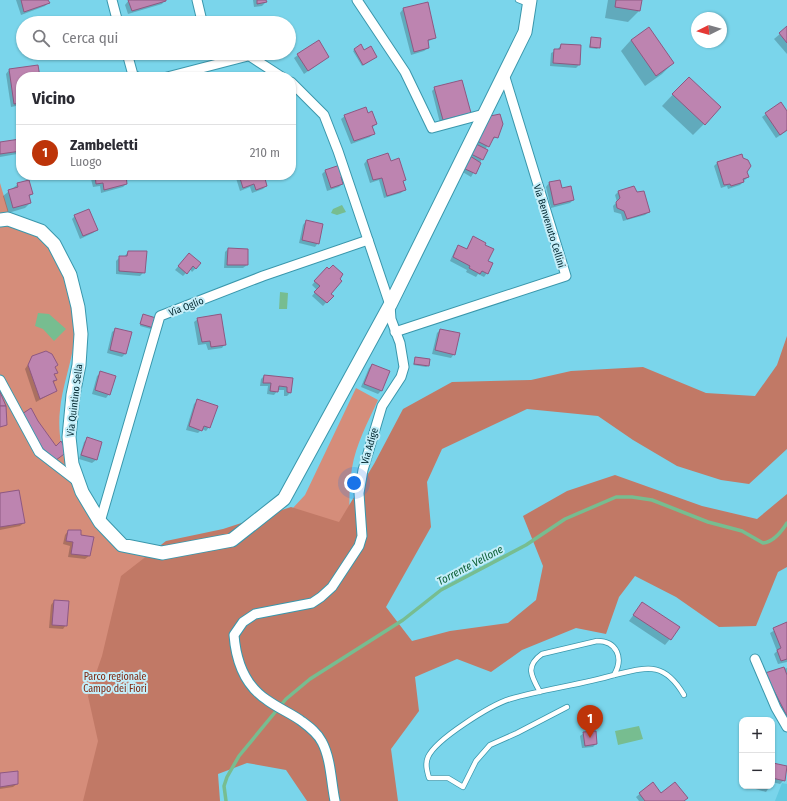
<!DOCTYPE html>
<html lang="it">
<meta charset="utf-8">
<style>
body{margin:0;font-family:"Fira Sans Condensed",sans-serif;background:#f2f2f3;color:#2b2b33}
.controls{position:absolute;right:12px;bottom:12px;display:grid;overflow:hidden;border-radius:8px;box-shadow:0 1px 3px #0004}
.controls button{width:36px;height:36px;display:grid;place-items:center;padding:0;border:0;border-bottom:1px solid #e1e1e2;background:#fff;color:#2b2b33;font:20px sans-serif}
.compass{position:absolute;left:691px;top:12px;width:36px;height:36px;border-radius:50%;background:#fff;box-shadow:0 1px 3px #0004;rotate:265deg}
.you{position:absolute;left:354px;top:483px;width:14px;height:14px;margin:-10px;border:3px solid #fff;border-radius:50%;background:#1a73e8;box-shadow:0 0 0 6px #1a73e833}
.badge{display:grid;place-items:center;width:26px;height:26px;border-radius:50%;background:#bd3409;color:#fff;font-size:13px;font-weight:700}
.pin{position:absolute;translate:-50% -33px;filter:drop-shadow(0 1px 2px #0008)}
.pin::after{content:'';position:absolute;top:21px;width:14px;height:12px;background:inherit;clip-path:polygon(0 0,100% 0,50% 100%)}
.list{margin:0;padding:0;list-style:none}
h2{display:flex;justify-content:space-between;align-items:center;height:52px;margin:0;padding:0 16px;font-size:17px}
h2 small{font-size:13px;font-weight:400;color:#7c7c81}
.list li{display:grid;grid-template-columns:26px 1fr auto;gap:12px;align-items:center;box-sizing:border-box;height:56px;padding:0 16px;border-top:1px solid #e1e1e2}
.list b{display:block;font-size:15px;white-space:nowrap}
.list p{margin:0;font-size:13px;white-space:nowrap;color:#7c7c81}
.list em{font-size:13px;font-style:normal;color:#7c7c81}
.icon{flex:none;width:22px;height:22px;fill:none;stroke:currentColor;stroke-width:2;stroke-linecap:round;stroke-linejoin:round}
.map{position:relative;flex:none;width:787px;height:801px;overflow:hidden}
.search{position:absolute;background:#fff;box-shadow:0 1px 3px #0004;left:16px;top:16px;width:280px;height:44px;display:flex;align-items:center;gap:10px;box-sizing:border-box;padding:0 14px;border-radius:22px;color:#7c7c81;font-size:15px}
.panel{position:absolute;background:#fff;box-shadow:0 1px 3px #0004;left:16px;top:72px;width:280px;height:108px;border-radius:16px}
.map>svg:first-child{display:block}
</style>
<div class="map">
<svg width="787" height="801" viewBox="0 0 787 801">
<rect width="100%" height="100%" fill="#7ad5eb"/>
<!-- built -->
<path fill="#62c9e0" d="M782,783L787,784V801H775Z"/>
<!-- green -->
<path fill="#d58d7a" d="M0,183L8,210L10,225C18,228 28,230 35,235C64,254 79,309 74,342C71,365 62,387 60,410C56,444 69,478 84,507C91,521 104,540 119,548C123,551 128,552 133,553L279,523L305,495L356,388L378,400C368,422 356,444 352,468C349,486 349,505 350,524L217,760L218,801H0Z"/>
<!-- forest -->
<path fill="#c17966" d="M787,336V449L749,484L721,480L677,466L633,440L598,416L527,409L442,449L427,482L431,527L386,607L412,641L450,631L508,623L536,600L543,566L523,516L567,491L615,475L702,506L757,519L787,494V567L778,572L756,626L719,627L676,597L635,576L619,597L606,634L576,628L522,650L491,672L457,659L415,677L419,711L391,749L398,801H307L286,770L247,763L218,774L220,801H83L98,741L88,696L102,656L121,576L166,541L223,529L291,507L339,522L374,464L403,409L452,382L531,380L571,371L643,367L706,393L755,396L777,365Z"/>
<!-- water -->
<g fill="#77bd90">
<path d="M342,205L346,212L337,215L331,213L333,209Z"/>
<path d="M280,292L288,293L287,309H279Z"/>
<path d="M38,313L49,314L66,329L54,341L43,329L35,326Z"/>
<path d="M639,726L643,739L618,745L615,731Z"/>
</g>
<!-- shadow -->
<g fill="#0003">
<path d="M16,0H47L48,3L45,6L21,15Z"/>
<path d="M129,0H165L162,4L128,14L125,5Z"/>
<path d="M253,0H265L266,2L262,6L254,7Z"/>
<path d="M608,0H640L639,11L628,22L605,18Z"/>
<path d="M427,3L435,38L427,42L428,48L424,51L411,55L400,13L403,9Z"/>
<path d="M787,28V54L774,39Z"/>
<path d="M591,38L599,47L597,49L589,48Z"/>
<path d="M631,40L673,63L662,74L645,86L621,51Z"/>
<path d="M361,45L364,51L376,57L362,66L353,51Z"/>
<path d="M561,45L579,65L576,68L550,66L551,53L557,50Z"/>
<path d="M298,55L328,57L304,74L294,58Z"/>
<path d="M37,66L39,77H21V105L11,107L6,74L9,70Z"/>
<path d="M435,88L466,116L440,123L432,91Z"/>
<path d="M678,89L704,124L693,135L662,106Z"/>
<path d="M781,103L787,113V131L776,138L762,117Z"/>
<path d="M345,116L376,124L372,128L374,133L370,137L351,144L341,119Z"/>
<path d="M486,121L497,137L491,140L485,150L487,151L471,177L461,171Z"/>
<path d="M0,143L20,151L17,154L0,157Z"/>
<path d="M367,160L390,162L405,179L402,182L405,189L401,193L384,198L379,180L370,183L364,164Z"/>
<path d="M717,163L746,171L748,177L740,185L728,189L727,186L721,188L714,166Z"/>
<path d="M325,171L340,178L342,184L339,187L327,191L322,174Z"/>
<path d="M90,175H125L126,184L123,187L101,193L100,186L93,187Z"/>
<path d="M235,175H263L266,186L263,189L252,193L250,187L240,191Z"/>
<path d="M559,181L561,190L573,200L570,203L551,208L546,187L549,183Z"/>
<path d="M18,184L32,194L29,197L30,203L25,208L8,213L3,196Z"/>
<path d="M618,192L649,212L645,215L623,221L621,214L614,212L613,206L617,202L615,195Z"/>
<path d="M75,216L97,230L93,233L80,239L72,219Z"/>
<path d="M306,221L318,243L315,247L299,243L303,225Z"/>
<path d="M473,237L484,245L487,273L484,277L478,274L476,277L466,272L467,270L450,261L455,250L459,246L466,250Z"/>
<path d="M228,249L247,265L243,268H224L225,252Z"/>
<path d="M128,252L144,272L140,276L116,274V261L120,257H124Z"/>
<path d="M189,254L196,268L192,272L190,269L183,276L175,270Z"/>
<path d="M323,272L338,279L330,294L332,296L323,306L312,296L317,290L312,285Z"/>
<path d="M143,316L153,327L151,329L140,326Z"/>
<path d="M198,319L225,344L222,348L208,350L206,344L198,345L194,322Z"/>
<path d="M116,329L131,333L125,354L122,357L107,353L112,332Z"/>
<path d="M440,330L454,354L451,358L432,354L437,333Z"/>
<path d="M33,357L57,365L54,368L56,372L53,376L56,380L53,383L56,391L36,402L25,369Z"/>
<path d="M416,358L428,360V366L426,367L413,365Z"/>
<path d="M372,365L381,391L378,394L361,387L369,368Z"/>
<path d="M101,373L109,394L106,398L92,394L97,376Z"/>
<path d="M264,376L292,379L290,393L287,396H284V390H278L274,395L267,394L268,386H260L261,379Z"/>
<path d="M198,400L209,427L206,431L202,429L198,433L186,430L194,404Z"/>
<path d="M87,439L101,443L96,460L92,463L79,459L84,442Z"/>
<path d="M0,494L24,523L20,526L0,530Z"/>
<path d="M68,531L80,536L89,556L85,559L68,557L70,546L63,544L65,535Z"/>
<path d="M54,601L66,625L63,629L49,628L51,605Z"/>
<path d="M642,603L670,639L665,645L629,621Z"/>
<path d="M787,623V662L778,664L774,654L777,651L770,633Z"/>
<path d="M787,668V719L781,721L765,674Z"/>
<path d="M584,733L596,744L593,747L582,748L580,736Z"/>
<path d="M772,764L786,766L784,780L780,784L772,782Z"/>
<path d="M0,774L17,784L13,787L0,789Z"/>
<path d="M652,784L660,794L683,801H639L636,797Z"/>
<path d="M745,786H770L766,792Z"/>
</g>
<g fill="none" stroke-linecap="round" stroke-linejoin="round">
<!-- stream -->
<path stroke="#77bd90" stroke-width="3.5" d="M226,801L224,786L227,777L239,756L286,699L310,679L403,620L441,590L526,545L565,519L616,497H632L652,500L708,522L742,531L763,543C773,542 782,531 787,523"/>
</g>
<!-- building -->
<g fill="#bd84b0" stroke="#8e5882">
<path d="M21,0H48L50,3L24,12Z"/>
<path d="M128,0H166V1L132,11Z"/>
<path d="M257,0H266L267,2L257,4Z"/>
<path d="M616,0H642L640,11L615,7Z"/>
<path d="M428,2L436,38L428,40L429,48L414,52L403,8Z"/>
<path d="M787,26V43L779,33Z"/>
<path d="M649,27L674,63L656,76L631,40Z"/>
<path d="M591,37L601,38L600,48L590,47Z"/>
<path d="M319,40L329,57L308,71L297,54Z"/>
<path d="M361,44L364,50L371,46L377,57L363,65L354,49Z"/>
<path d="M561,44L581,45L580,65L553,63L554,49H560Z"/>
<path d="M38,65L40,77H21V103L14,104L9,69Z"/>
<path d="M689,77L721,107L705,125L672,94Z"/>
<path d="M462,80L471,113L443,120L434,87Z"/>
<path d="M781,102L787,111V130L780,135L765,113Z"/>
<path d="M366,107L368,113L372,111L377,124L372,126L375,134L354,141L344,115Z"/>
<path d="M500,114L503,124L498,138L494,137L489,147L477,141L490,116Z"/>
<path d="M20,139L21,151L0,154V142Z"/>
<path d="M476,144L488,150L483,160L471,154Z"/>
<path d="M388,153L391,161L399,158L406,180L403,181L406,190L387,196L382,178L373,180L367,160Z"/>
<path d="M742,154L743,158L748,160L751,166L747,172L749,177L743,179L744,182L731,186L730,184L724,185L717,162Z"/>
<path d="M470,156L481,163L476,174L463,168Z"/>
<path d="M340,165L343,176L341,177L343,184L331,188L325,170Z"/>
<path d="M95,175H126L127,184L104,190L103,183L96,184Z"/>
<path d="M239,175H264L267,186L256,190L254,184L243,188Z"/>
<path d="M29,180L33,194L29,195L31,203L13,208L8,190L18,187L17,183Z"/>
<path d="M560,180L562,188L571,186L574,200L554,205L549,182Z"/>
<path d="M634,186L637,192L644,191L650,212L627,219L624,211L617,208L616,202L620,198L618,191Z"/>
<path d="M89,209L98,230L83,236L74,215Z"/>
<path d="M306,220L323,224L319,244L302,240Z"/>
<path d="M473,236L486,243L485,245L494,249L488,261L493,263L488,274L482,271L480,274L469,268L470,266L453,257L458,245L467,249Z"/>
<path d="M228,248L248,249V265H227Z"/>
<path d="M128,251H147L145,273L119,271V256H127Z"/>
<path d="M189,253L201,263L196,269L193,266L187,274L178,266Z"/>
<path d="M333,265L343,274L340,279L342,281L331,294L334,296L327,303L314,292L320,286L314,281L327,267L329,269Z"/>
<path d="M143,314L156,318L154,328L140,324Z"/>
<path d="M221,314L226,345L211,347L210,341L202,342L197,318Z"/>
<path d="M115,328L132,332L126,354L110,350Z"/>
<path d="M440,329L460,333L455,355L435,350Z"/>
<path d="M46,351L52,354L58,365L55,367L58,373L54,374L57,380L53,381L57,391L40,399L28,365L32,356Z"/>
<path d="M415,357L430,359L429,366L414,364Z"/>
<path d="M372,364L390,371L382,391L364,384Z"/>
<path d="M100,371L116,376L110,395L95,390Z"/>
<path d="M264,375L293,378L291,393L287,392V387L279,386L278,392L270,391L271,383H263Z"/>
<path d="M0,392L6,406H0Z"/>
<path d="M197,399L218,406L210,428L204,426L202,431L189,426Z"/>
<path d="M0,406H6L7,425L0,427Z"/>
<path d="M31,408L38,421L56,446L61,441L67,452L56,460L43,449L22,414Z"/>
<path d="M87,437L102,442L97,460L81,455Z"/>
<path d="M19,490L25,523L0,527V493Z"/>
<path d="M68,530H81V535L94,537L90,556L71,554L73,542L66,541Z"/>
<path d="M54,600L69,601L67,626L52,625Z"/>
<path d="M642,602L680,627L671,640L633,615Z"/>
<path d="M787,622V659L781,661L777,650L781,648L773,628Z"/>
<path d="M784,667L787,675V716L765,673Z"/>
<path d="M596,731L597,744L585,746L583,732Z"/>
<path d="M773,763L787,766L785,781L772,778Z"/>
<path d="M18,771V784L0,787V773Z"/>
<path d="M653,782L661,793L675,782L688,798L684,801H645L639,793Z"/>
</g>
<g fill="none" stroke-linecap="round" stroke-linejoin="round">
<!-- lane casing -->
<g stroke="#3a97ac" stroke-width="6">
<g id="lane">
<path d="M518,0L528,4"/>
<path d="M614,675C648,667 664,661 684,695"/>
<path d="M540,692C531,676 525,666 542,654L597,641C617,641 624,658 614,675C580,685 544,689 510,699C491,705 436,739 428,757C425,764 427,771 429,778H448L463,787L476,761L490,745L517,733L567,707"/>
</g>
</g>
<!-- street casing -->
<g stroke="#3a97ac" stroke-width="11">
<g id="street">
<path d="M112,0L118,23"/>
<path d="M197,0L202,21L204,23"/>
<path d="M357,0L405,72L432,128L484,114"/>
<path d="M127,53L133,75L137,77"/>
<path d="M245,53L282,77"/>
<path d="M167,77L248,56"/>
<path d="M291,82L324,115L338,151L390,305L391,319L400,343L404,367L401,377L382,406L363,470L359,493L362,536L359,546L332,587L321,597L312,603L255,614L243,622L234,635C236,661 244,685 267,700C278,708 290,713 300,720C308,726 317,732 322,742C331,759 331,782 335,801"/>
<path d="M395,332L566,276L504,74"/>
<path d="M0,380L39,452L78,482"/>
<path d="M100,522L160,316L263,276L368,240"/>
<path d="M755,659L776,708L787,727"/>
</g>
</g>
<!-- secondary casing -->
<g stroke="#3a97ac" stroke-width="15">
<path id="secondary" d="M0,220L8,219L41,231L54,244L70,275L78,307L81,334L79,365L73,395L69,437L72,464L82,492L100,522L122,545L162,553L232,540L284,499L390,305L525,32L530,0"/>
</g>
<!-- lane -->
<use href="#lane" stroke="#fff" stroke-width="4.5"/>
<!-- street -->
<use href="#street" stroke="#fff" stroke-width="9"/>
<!-- secondary -->
<use href="#secondary" stroke="#fff" stroke-width="13"/>
</g>
<g text-anchor="middle" stroke-width="4" stroke-linejoin="round" paint-order="stroke">
<!-- street labels -->
<g font-size="10" fill="#00252d" stroke="#c4eef9">
<text transform="translate(550 226) rotate(73)" y="4">Via Benvenuto Cellini</text>
<text transform="translate(186 306) rotate(-21)" y="4">Via Oglio</text>
<text transform="translate(74 400) rotate(-83)" y="4">Via Quintino Sella</text>
<text transform="translate(369 446) rotate(-74)" y="4">Via Adige</text>
</g>
<!-- park labels -->
<g font-size="10" fill="#7f2710" stroke="#c4eef9">
<text x="115" y="680">Parco regionale<tspan x="115" dy="12">Campo dei Fiori</tspan></text>
</g>
<!-- water labels -->
<g font-size="11" font-style="italic" fill="#0f6138" stroke="#c4eef9">
<text transform="translate(470 565) rotate(-28)" y="4">Torrente Vellone</text>
</g>
</g>
</svg>
<div class="controls">
<button>+</button>
<button>−</button>
</div>
<svg class="compass" viewBox="-18 -18 36 36"><path d="M0-13l5 13h-10z" fill="#e53935"/><path d="M0 13l5-13h-10z" fill="#7c7c81"/></svg>
<div class="you"></div>
<div class="pin badge" style="left:590px;top:738px">1</div>
<div class="search"><svg class="icon" aria-label="search" viewBox="0 0 24 24"><circle cx="10" cy="10" r="6"/><path d="M15 15l6 6"/></svg>Cerca qui</div>
<section class="panel">
<h2>Vicino<small></small></h2>
<ul class="list">
<li><span class="badge">1</span><div><b>Zambeletti</b><p>Luogo</p></div><em>210 m</em></li>
</ul>
</section>
</div>
